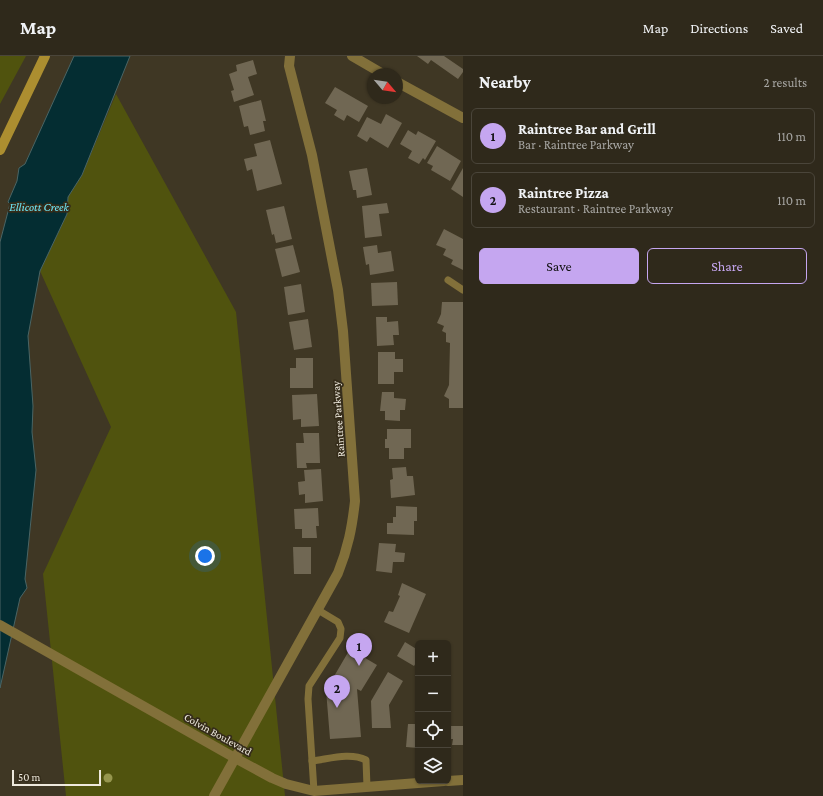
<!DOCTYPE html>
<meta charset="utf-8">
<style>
body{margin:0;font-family:"Crimson Pro",serif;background:#373124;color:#f1f3f6}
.controls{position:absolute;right:12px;bottom:12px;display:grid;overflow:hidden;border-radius:6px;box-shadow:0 1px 3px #0004}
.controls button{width:36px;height:36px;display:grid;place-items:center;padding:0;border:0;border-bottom:1px solid #4a453a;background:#2f291b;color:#f1f3f6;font:20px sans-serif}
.compass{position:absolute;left:367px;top:12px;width:36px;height:36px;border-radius:50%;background:#2f291b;box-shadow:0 1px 3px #0004;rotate:119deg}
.scale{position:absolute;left:12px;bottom:10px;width:89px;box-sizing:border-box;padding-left:4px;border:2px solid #eee9dd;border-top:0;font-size:11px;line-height:14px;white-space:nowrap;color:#eee9dd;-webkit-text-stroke:3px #352c1a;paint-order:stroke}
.you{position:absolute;left:205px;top:500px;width:14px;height:14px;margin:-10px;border:3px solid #fff;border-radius:50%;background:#1a73e8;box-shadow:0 0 0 6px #1a73e833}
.badge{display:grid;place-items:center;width:26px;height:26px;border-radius:50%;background:#c5a6f0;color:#111;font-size:13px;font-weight:700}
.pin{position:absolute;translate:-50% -33px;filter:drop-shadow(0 1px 2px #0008)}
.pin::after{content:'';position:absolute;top:21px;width:14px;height:12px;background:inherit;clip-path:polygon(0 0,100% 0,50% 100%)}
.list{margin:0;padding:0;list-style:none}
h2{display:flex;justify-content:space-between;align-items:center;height:52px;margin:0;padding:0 16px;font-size:17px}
h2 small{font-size:13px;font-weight:400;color:#a7a6a3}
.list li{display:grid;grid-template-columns:26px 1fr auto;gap:12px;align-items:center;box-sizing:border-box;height:56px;margin:0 8px 8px;padding:0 8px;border:1px solid #4a453a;border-radius:6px}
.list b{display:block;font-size:15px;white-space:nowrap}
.list p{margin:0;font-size:13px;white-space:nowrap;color:#a7a6a3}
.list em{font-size:13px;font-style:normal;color:#a7a6a3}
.actions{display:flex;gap:8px;padding:12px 16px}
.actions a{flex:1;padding:9px 0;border:1px solid #c5a6f0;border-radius:6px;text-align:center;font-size:14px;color:#c5a6f0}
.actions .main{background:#c5a6f0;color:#111}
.icon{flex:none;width:22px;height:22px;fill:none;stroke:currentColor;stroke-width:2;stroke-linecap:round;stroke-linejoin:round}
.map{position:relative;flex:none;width:463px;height:740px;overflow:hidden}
header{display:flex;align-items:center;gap:24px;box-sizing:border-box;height:56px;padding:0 20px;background:#2f291b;border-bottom:1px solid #4a453a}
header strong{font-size:19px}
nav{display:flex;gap:22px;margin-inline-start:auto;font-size:14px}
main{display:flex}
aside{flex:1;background:#2f291b}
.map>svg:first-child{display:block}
</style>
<header>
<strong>Map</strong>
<nav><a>Map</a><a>Directions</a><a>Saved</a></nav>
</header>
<main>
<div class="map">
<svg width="463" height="740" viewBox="0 0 463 740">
<rect width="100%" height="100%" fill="#3f3724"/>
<!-- green -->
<g fill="#50530e">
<path d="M0,0H26L0,48Z"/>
<path d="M116,38L236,256L285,740H66L43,518L111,371L40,215L67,158L68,141L82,119Z"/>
</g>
<!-- water -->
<path fill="#042d32" stroke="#4a6565" d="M74,0H130L82,119L68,141L67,158L40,215L28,280L33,350L32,376L36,414L25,523L27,532L20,542L0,632V186L10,148L8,146L17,125L19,112L25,108Z"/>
<!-- building -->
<g fill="#706753">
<path d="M417,0H444L463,13V16L458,23L431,4L428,8Z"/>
<path d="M253,4L257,18L248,21L254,39L234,46L231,35L234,34L229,18L237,15L236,9Z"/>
<path d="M335,31L368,50L359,66L347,59L344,65L334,59L337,54L325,47Z"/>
<path d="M261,44L266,65H263L265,75L250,79L248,70L244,71L239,50Z"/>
<path d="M386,58L402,67L388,92L370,81L367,86L357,80L367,61L381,68Z"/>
<path d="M408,74L416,79L418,75L436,85L425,104L423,102L419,108L408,102L412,95L400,88Z"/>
<path d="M270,84L282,128L257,135L252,113L247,115L244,103L257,100L254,88Z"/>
<path d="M437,90L461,105L450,125L431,114L433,110L427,107Z"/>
<path d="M367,112L372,139L357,142L356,134H353L349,115Z"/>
<path d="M463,112V141L451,133Z"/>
<path d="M387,147L389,157L379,158L382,180L365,182L362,150Z"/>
<path d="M284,150L292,183L276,187L274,178L272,179L266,154Z"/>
<path d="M444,173L463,183V214L451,208L453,204L443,199L446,193L436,189Z"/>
<path d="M293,189L300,216L282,221L275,193Z"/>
<path d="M377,189L378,197L391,195L394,215L370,219L369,208L366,209L363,191Z"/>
<path d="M397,226L398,249L372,250L371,227Z"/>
<path d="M301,228L305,256L288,259L284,231Z"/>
<path d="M442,246H463V352H449V343L444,340L449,329L450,287L446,286V277L442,275L444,270L437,267L441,258Z"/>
<path d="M376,261H387V266L398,265L399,279H393L394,289L377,290Z"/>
<path d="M308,263L312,291L294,294L289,266Z"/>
<path d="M378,296H395V303H403V316H394V328H378Z"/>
<path d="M296,302H313V332H290V312H296Z"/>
<path d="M382,336H394V342L406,343L405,354H400V365L385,364V355H380Z"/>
<path d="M317,338L319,370L301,371V363L293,364L292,339Z"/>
<path d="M387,373H411V392H404V403H389V392H385V383H387Z"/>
<path d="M303,377H319L320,407H306L307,412H297L296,387H304Z"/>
<path d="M406,411L407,420H413L415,439L391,442L390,424L393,423L392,412Z"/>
<path d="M321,413L323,445L305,447V438L299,439L298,426L305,425L304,414Z"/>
<path d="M396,450L417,451V465H414V479L387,478V467H393V461H396Z"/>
<path d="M318,452L319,470H316L317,482H302V473H295L294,453Z"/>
<path d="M379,487L396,488L395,496L405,497L404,506H393L392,517L376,515Z"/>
<path d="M293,491H311V518H294Z"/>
<path d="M402,527L426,538L409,577L384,566L389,555L393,556L400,540L398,539Z"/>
<path d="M405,586L418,594V604L414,610L397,600Z"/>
<path d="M350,593L377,609L361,635L357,633L361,681L330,683L326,634Z"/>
<path d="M388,616L403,625L389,649L391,672H372L371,645Z"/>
<path d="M408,668H418V692L406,691Z"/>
<path d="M448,670H463V689H452L453,683H448Z"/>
</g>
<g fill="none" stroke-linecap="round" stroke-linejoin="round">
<!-- lane -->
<g stroke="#82703a" stroke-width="7">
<path d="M448,224L463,234"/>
<path d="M312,705C329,703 350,696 366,704L367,731"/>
<path d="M314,735L308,643L309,630L340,582L341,573L338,566L318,554"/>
</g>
<!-- street -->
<g stroke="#82703a" stroke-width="10">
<path d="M352,0L383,18"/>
<path d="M397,26L463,62"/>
<path d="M0,569L235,702L272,722L286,728L314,735L444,725"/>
<path d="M448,725L463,724"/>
<path d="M214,740L338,517C348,492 352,472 355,445L343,275L338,234L312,99L289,10L290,0"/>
</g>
<!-- secondary -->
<path stroke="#ac8e30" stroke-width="10" d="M0,94L45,0"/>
</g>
<!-- trees -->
<circle fill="#96964e" cx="108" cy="722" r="4.5"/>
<g text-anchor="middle" stroke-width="3.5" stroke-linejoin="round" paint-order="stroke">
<!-- street labels -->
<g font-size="11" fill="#eee9dd" stroke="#352c1a">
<text transform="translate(338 363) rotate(-94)" y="4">Raintree Parkway</text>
<text transform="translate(218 678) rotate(29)" y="4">Colvin Boulevard</text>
</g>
<!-- water labels -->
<g font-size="12" font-style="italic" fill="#6de8f9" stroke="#352c1a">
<text x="39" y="155">Ellicott Creek</text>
</g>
</g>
</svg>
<div class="controls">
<button>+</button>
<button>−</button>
<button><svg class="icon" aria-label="locate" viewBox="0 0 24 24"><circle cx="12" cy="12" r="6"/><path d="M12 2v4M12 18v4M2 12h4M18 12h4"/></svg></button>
<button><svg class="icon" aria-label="layers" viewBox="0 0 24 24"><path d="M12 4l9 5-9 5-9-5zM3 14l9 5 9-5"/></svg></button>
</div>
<svg class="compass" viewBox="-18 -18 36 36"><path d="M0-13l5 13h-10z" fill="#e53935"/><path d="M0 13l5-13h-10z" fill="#a7a6a3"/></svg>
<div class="scale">50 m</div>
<div class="you"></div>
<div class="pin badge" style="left:359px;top:610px">1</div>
<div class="pin badge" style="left:337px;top:652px">2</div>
</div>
<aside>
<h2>Nearby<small>2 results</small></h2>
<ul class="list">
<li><span class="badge">1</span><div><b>Raintree Bar and Grill</b><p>Bar · Raintree Parkway</p></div><em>110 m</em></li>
<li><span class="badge">2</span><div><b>Raintree Pizza</b><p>Restaurant · Raintree Parkway</p></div><em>110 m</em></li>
</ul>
<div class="actions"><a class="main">Save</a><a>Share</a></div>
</aside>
</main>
